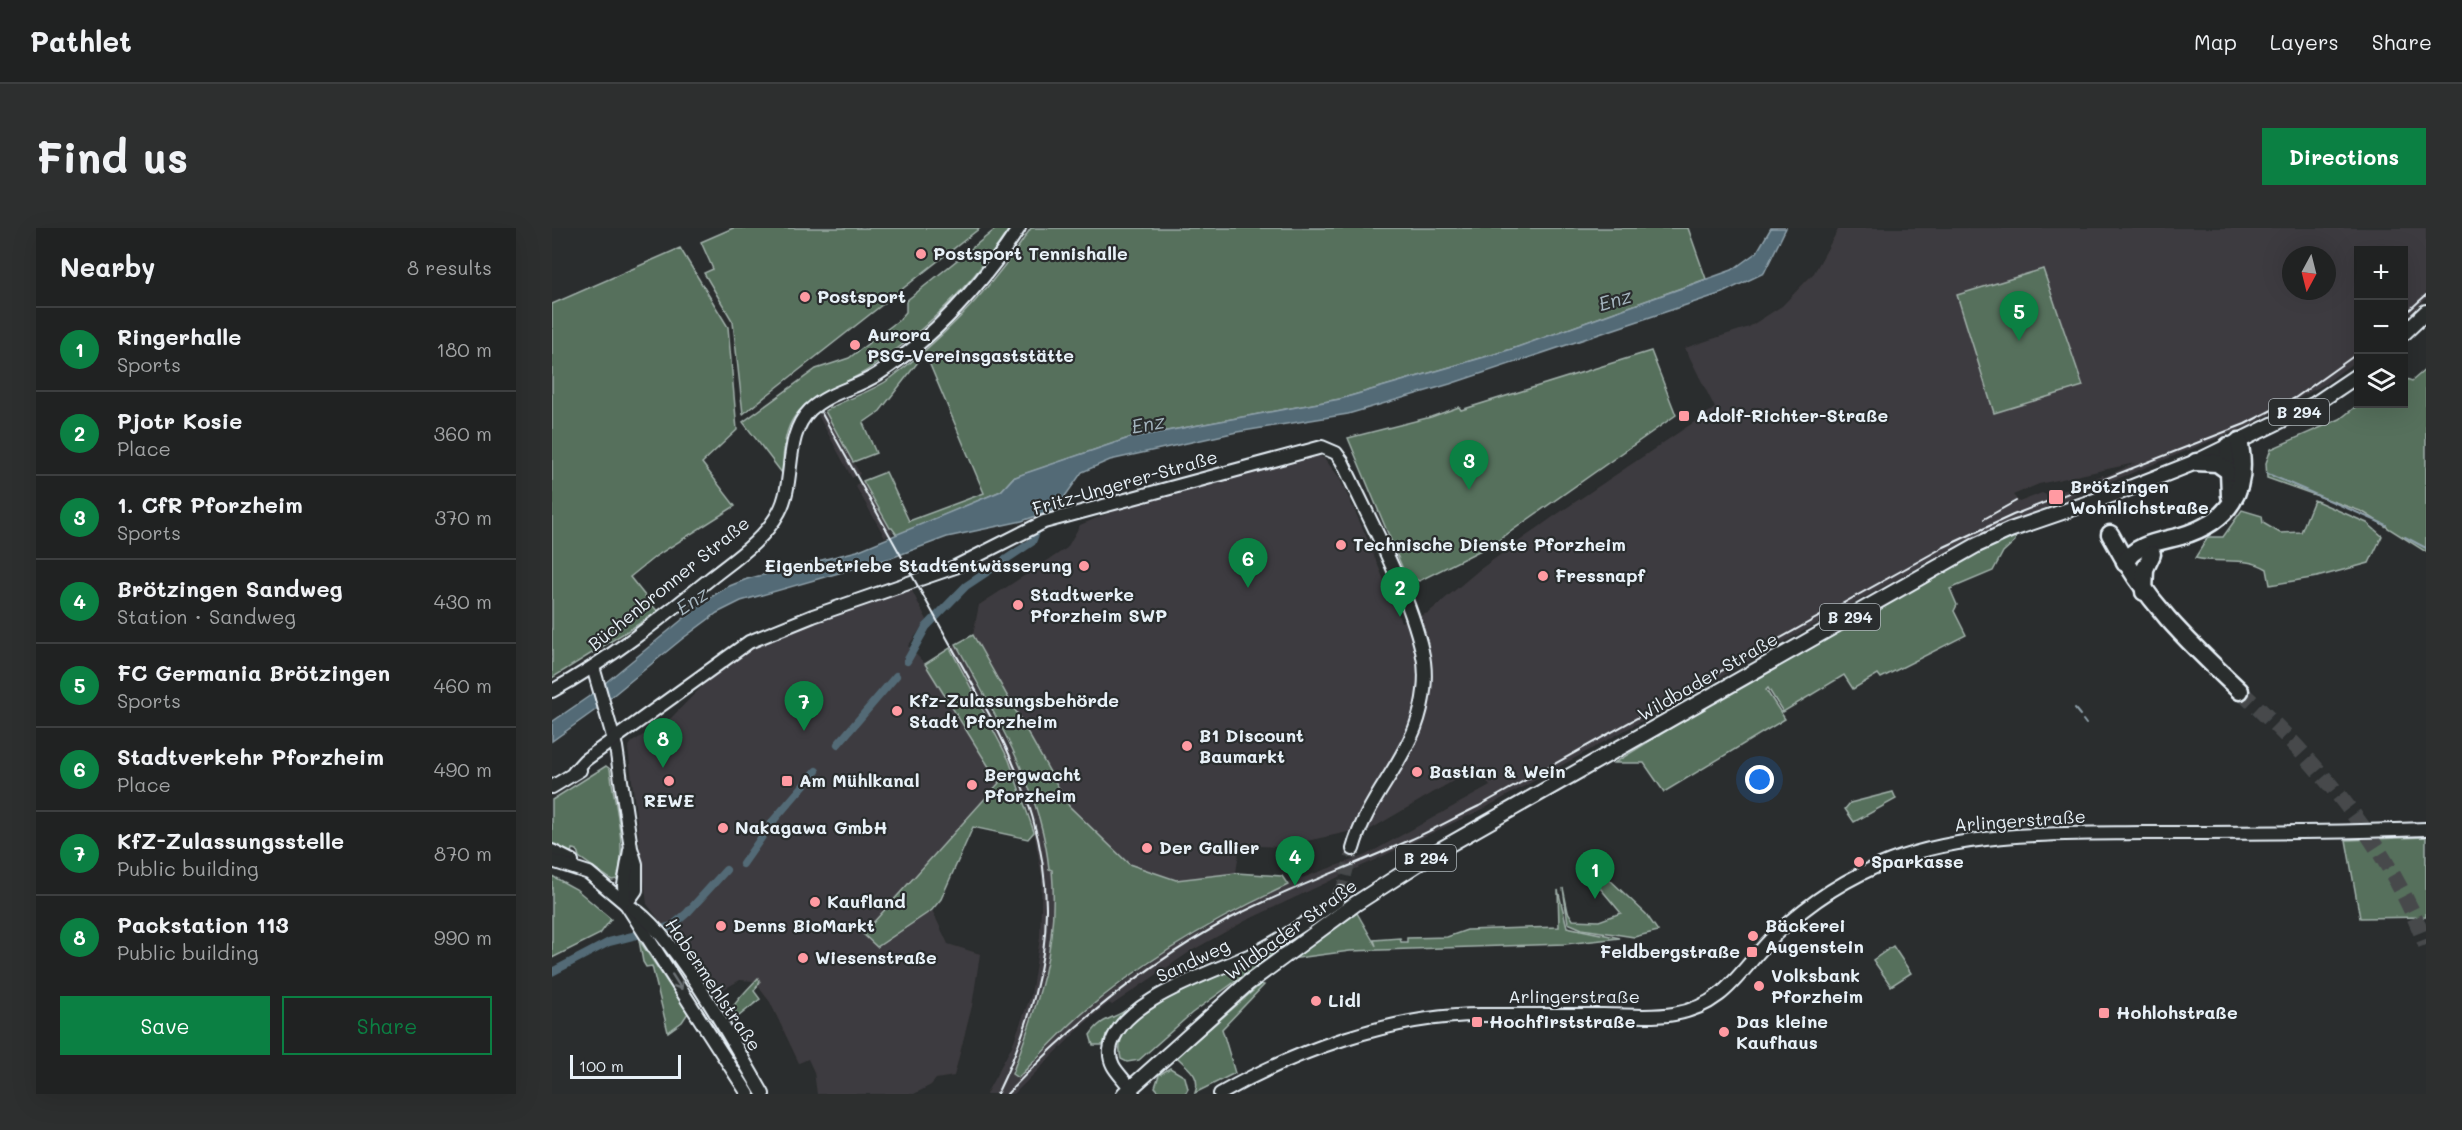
<!DOCTYPE html>
<meta charset="utf-8">
<style>
body{margin:0;font-family:Mali,sans-serif;background:#2d2f2f;color:#f1f3f6}
.controls{position:absolute;right:18px;top:18px;display:grid;overflow:hidden;border-radius:0px;box-shadow:0 6px 24px #0002}
.controls button{width:54px;height:54px;display:grid;place-items:center;padding:0;border:0;border-bottom:2px solid #3d3f40;background:#202222;color:#f1f3f6;font:30px sans-serif}
.compass{position:absolute;left:1730px;top:18px;width:54px;height:54px;border-radius:50%;background:#202222;box-shadow:0 6px 24px #0002;rotate:187deg}
.scale{position:absolute;left:18px;bottom:15px;width:111px;box-sizing:border-box;padding-left:6px;border:3px solid #e8f1f8;border-top:0;font-size:16px;line-height:21px;white-space:nowrap;color:#e8f1f8;-webkit-text-stroke:4px #2a2d2e;paint-order:stroke}
.you{position:absolute;left:1208px;top:552px;width:21px;height:21px;margin:-15px;border:4px solid #fff;border-radius:50%;background:#1a73e8;box-shadow:0 0 0 9px #1a73e833}
.badge{display:grid;place-items:center;width:39px;height:39px;border-radius:50%;background:#0b8043;color:#fff;font-size:20px;font-weight:700}
.pin{position:absolute;translate:-50% -50px;filter:drop-shadow(0 2px 3px #0008)}
.pin::after{content:'';position:absolute;top:32px;width:21px;height:18px;background:inherit;clip-path:polygon(0 0,100% 0,50% 100%)}
.list{margin:0;padding:0;list-style:none}
h2{display:flex;justify-content:space-between;align-items:center;height:78px;margin:0;padding:0 24px;font-size:26px}
h2 small{font-size:20px;font-weight:400;color:#a2a4a5}
.list li{display:grid;grid-template-columns:39px 1fr auto;gap:18px;align-items:center;box-sizing:border-box;height:84px;padding:0 24px;border-top:2px solid #3d3f40}
.list b{display:block;font-size:22px;white-space:nowrap}
.list p{margin:0;font-size:20px;white-space:nowrap;color:#a2a4a5}
.list em{font-size:20px;font-style:normal;color:#a2a4a5}
.actions{display:flex;gap:12px;padding:18px 24px}
.actions a{flex:1;padding:14px 0;border:2px solid #0b8043;border-radius:0px;text-align:center;font-size:21px;color:#0b8043}
.actions .main{background:#0b8043;color:#fff}
.icon{flex:none;width:33px;height:33px;fill:none;stroke:currentColor;stroke-width:2;stroke-linecap:round;stroke-linejoin:round}
.map{position:relative;flex:none;width:1874px;height:866px;overflow:hidden;border-radius:0px}
header{display:flex;align-items:center;gap:36px;box-sizing:border-box;height:84px;padding:0 30px;background:#202222;border-bottom:2px solid #3d3f40}
header strong{font-size:28px}
nav{display:flex;gap:33px;margin-inline-start:auto;font-size:21px}
.intro{display:flex;align-items:center;justify-content:space-between;box-sizing:border-box;height:144px;padding:0 36px}
h1{margin:0;font-size:42px}
.button{padding:15px 27px;border-radius:0px;background:#0b8043;color:#fff;font-size:21px;font-weight:700}
main{display:flex;gap:36px;padding:0 36px}
aside{flex:1;background:#202222;border-radius:0px;box-shadow:0 6px 24px #0002}
.map>svg:first-child{display:block}
</style>
<header>
<strong>Pathlet</strong>
<nav><a>Map</a><a>Layers</a><a>Share</a></nav>
</header>
<div class="intro"><h1>Find us</h1><a class="button">Directions</a></div>
<main>
<aside>
<h2>Nearby<small>8 results</small></h2>
<ul class="list">
<li><span class="badge">1</span><div><b>Ringerhalle</b><p>Sports</p></div><em>180 m</em></li>
<li><span class="badge">2</span><div><b>Pjotr Kosie</b><p>Place</p></div><em>360 m</em></li>
<li><span class="badge">3</span><div><b>1. CfR Pforzheim</b><p>Sports</p></div><em>370 m</em></li>
<li><span class="badge">4</span><div><b>Brötzingen Sandweg</b><p>Station · Sandweg</p></div><em>430 m</em></li>
<li><span class="badge">5</span><div><b>FC Germania Brötzingen</b><p>Sports</p></div><em>460 m</em></li>
<li><span class="badge">6</span><div><b>Stadtverkehr Pforzheim</b><p>Place</p></div><em>490 m</em></li>
<li><span class="badge">7</span><div><b>KfZ-Zulassungsstelle</b><p>Public building</p></div><em>870 m</em></li>
<li><span class="badge">8</span><div><b>Packstation 113</b><p>Public building</p></div><em>990 m</em></li>
</ul>
<div class="actions"><a class="main">Save</a><a>Share</a></div>
</aside>
<div class="map">
<svg width="1874" height="866" viewBox="0 0 1874 866">
<rect width="100%" height="100%" fill="#2a2d2e"/>
<filter id="ink" filterUnits="userSpaceOnUse"><feTurbulence type="fractalNoise" baseFrequency=".0167" numOctaves="2"/><feDisplacementMap in="SourceGraphic" scale="12" xChannelSelector="R" yChannelSelector="G"/><feConvolveMatrix kernelMatrix="1 2 1 2 8 2 1 2 1" color-interpolation-filters="sRGB"/></filter>
<g filter="url(#ink)">
<!-- built -->
<g fill="#3e3b3f" fill-rule="evenodd">
<path d="M1287,0H1874V71L1852,91V22H1806V131L1773,156L1696,198L1417,311L933,580L693,693L639,723L560,777L557,775L533,795L462,866H434L460,818L479,767L488,710L490,649L480,593L469,561L457,532L398,420L404,416L469,540L494,612L497,641H500L503,674L494,745L460,846L466,850L530,785L618,721L736,655L814,627L938,558L925,539L812,605L796,604L727,619L688,617L684,645L624,652L577,636L517,578L421,407L427,377L515,320L528,297L569,280L764,227L772,230L787,249L812,303L849,394L876,385L927,342L1001,289L1163,180L1133,120L1197,99L1230,78L1262,45ZM1739,27H1775V63H1739ZM1583,235L1552,249L1551,247L1497,268L1490,265L1467,274L1461,267L1487,256Z"/>
<path d="M273,183L308,246L300,250L266,187Z"/>
<path d="M311,253L341,305L333,309L330,304L303,257Z"/>
<path d="M359,361L375,392L356,418L373,436L447,555L311,706L325,719L380,682L396,716L428,726L420,778L402,848L384,851L379,857L362,866H265L262,844L256,831L247,835L218,774L202,753L188,752L160,768L153,763L124,714L95,676L76,520L80,514L119,490L159,449L190,427L222,410Z"/>
</g>
<!-- green -->
<g fill="#576f5c" stroke="#a0b0aa" stroke-width="1.5">
<path d="M181,0H428L191,186L181,94L152,45L161,41L149,14Z"/>
<path d="M445,0H458C421,55 375,102 320,139C296,156 261,164 243,188C231,204 232,226 230,245L191,194L264,141L297,130L347,92L354,84V73Z"/>
<path d="M479,0H1136L1154,51L960,121L788,171L577,210L461,250L449,263L345,307L340,300H338L311,253L334,244L357,293L432,265L373,125L328,183L311,195L324,225L301,234L273,183C294,170 319,165 339,150C393,109 442,57 479,0Z"/>
<path d="M128,20L176,99L185,202L150,235L183,278L104,328L78,349L106,384L0,450V76Z"/>
<path d="M1491,41L1531,158L1442,185L1405,67Z"/>
<path d="M1099,123L1124,187L941,316L867,353L853,346L796,210L879,189L907,179L909,182Z"/>
<path d="M1874,141V324L1811,284L1715,250L1714,235L1719,221L1788,191L1807,176H1852V150L1860,153Z"/>
<path d="M1762,272L1815,295L1830,308L1817,335L1765,349L1718,357L1715,341C1694,328 1667,336 1643,330L1656,309H1671L1690,282L1710,288L1711,295L1728,305L1749,304Z"/>
<path d="M1464,303L1463,313L1451,324L1441,343L1398,361L1405,377L1402,383L1414,407L1329,450L1326,446L1301,461L1292,447L1231,484L1216,460L1214,462L1233,491L1112,564L1092,535H1062L1190,456Z"/>
<path d="M421,407L517,578L577,636L624,652L684,645L730,648L736,657C663,691 592,732 531,785C508,805 487,828 466,850L460,846C486,776 507,717 500,642L497,641C489,560 443,487 404,416Z"/>
<path d="M398,420L457,532L482,604L476,611L421,599L389,671L380,682L325,719L311,706L447,555L373,436Z"/>
<path d="M54,538L58,541C62,575 76,618 65,651L60,652L27,629L25,622L20,621L19,626L0,619V572Z"/>
<path d="M1341,564L1344,571L1302,594L1293,581L1298,575Z"/>
<path d="M1874,609V689L1808,690L1794,612Z"/>
<path d="M1039,634L1094,686L1106,703L1082,709L1030,701L1016,695L1011,660L1016,684L1021,692L1047,693L1069,685L1032,641Z"/>
<path d="M0,648L24,661L59,691L48,706L0,730Z"/>
<path d="M1006,662L1015,699L1068,710L1013,716L798,723L738,731L805,685L824,718L822,712L848,710L849,714H855V710L895,709L915,702L1007,699Z"/>
<path d="M87,712L136,785L130,794L116,804L100,738L94,739L91,734Z"/>
<path d="M739,713L640,785L587,832L575,834L569,831C567,822 567,813 572,805C597,767 697,733 739,713Z"/>
<path d="M1341,718L1359,745L1339,758L1321,732Z"/>
<path d="M206,750L208,754L202,763L208,771L177,796C170,785 197,760 206,750Z"/>
<path d="M709,756L712,757L670,801L683,845L643,865C650,847 634,839 625,829Z"/>
<path d="M578,779L580,780L554,807L551,817H541L538,807C552,787 561,793 578,779Z"/>
<path d="M618,840L633,849L636,861L633,866H609L603,859L607,847Z"/>
</g>
<!-- water -->
<path fill="#526a76" stroke="#8ea0aa" stroke-width="1.5" d="M1219,0H1234L1212,45L1170,65L898,156L796,186L685,204L558,232L530,244L504,281L470,293L395,309L339,330L189,373L165,385L130,411L42,483L0,513V494L36,469L154,372L175,359L195,351L305,323L449,263L461,250L471,246L577,210L788,171L960,121L1180,42L1205,24Z"/>
<g fill="none" stroke-linecap="round" stroke-linejoin="round">
<!-- stream -->
<g stroke="#8ea0aa" stroke-width="2">
<path d="M1714,245L1834,297"/>
<path d="M1853,309L1874,320"/>
<path d="M1523,481L1528,487"/>
<path d="M1531,492L1534,496"/>
</g>
<!-- canal -->
<g stroke="#526a76" stroke-width="8">
<path d="M355,433L374,399L414,358L480,314L484,304"/>
<path d="M286,516L344,448"/>
<path d="M191,636L221,593L264,543"/>
<path d="M0,744L57,714L120,698L135,685L174,642"/>
</g>
<!-- secondary-tunnel -->
<path stroke="#464a4c" stroke-width="12" stroke-dasharray="12 6" stroke-linecap="butt" d="M789,665L801,621"/>
<!-- highway-tunnel -->
<path stroke="#464a4c" stroke-width="16" stroke-dasharray="16 8" stroke-linecap="butt" d="M1688,463C1766,535 1836,616 1874,717"/>
<!-- secondary casing -->
<g stroke="#e8f1f8" stroke-width="16">
<g id="secondary">
<path d="M41,439L64,519L79,620L84,636V662L74,676"/>
<path d="M0,463C57,432 108,391 159,350C183,331 212,312 227,284C244,253 231,209 258,182C277,164 305,160 326,146C381,111 431,55 467,0"/>
<path d="M22,544L33,532L197,414L261,388L403,339L492,294L770,219L784,225L790,233C817,291 856,361 870,423C876,447 872,476 863,500C846,543 813,576 801,621"/>
<path d="M0,559L28,542"/>
<path d="M0,623L20,633"/>
<path d="M0,633L37,645L74,676L196,866"/>
<path d="M73,675L72,657L78,622"/>
<path d="M80,680C121,704 185,821 211,866"/>
<path d="M581,866C575,850 556,842 558,822C565,772 663,744 703,725C732,710 758,692 785,673L789,665"/>
<path d="M668,866C743,823 841,787 929,787C970,787 1010,787 1051,787C1074,787 1099,790 1122,786C1176,777 1189,739 1225,705C1257,675 1296,649 1338,633C1418,603 1507,606 1592,605C1686,605 1780,605 1874,601"/>
</g>
</g>
<!-- primary casing -->
<g stroke="#e8f1f8" stroke-width="18">
<g id="primary">
<path d="M1852,105L1874,84"/>
<path d="M572,866L696,755L803,676L884,624L1425,317L1458,302L1560,267L1644,234L1763,176L1806,147"/>
</g>
</g>
<!-- highway casing -->
<g stroke="#e8f1f8" stroke-width="21">
<g id="highway">
<path d="M1676,218L1678,268"/>
<path d="M1644,234L1665,235L1678,244"/>
<path d="M1558,306C1593,373 1634,412 1688,463"/>
<path d="M1573,335C1581,316 1611,313 1629,308C1677,294 1698,262 1687,213"/>
<path d="M1592,364L1593,341L1600,326"/>
</g>
</g>
<!-- secondary -->
<use href="#secondary" stroke="#2a2d2e" stroke-width="12"/>
<!-- primary -->
<use href="#primary" stroke="#2a2d2e" stroke-width="14"/>
<!-- highway -->
<use href="#highway" stroke="#2a2d2e" stroke-width="16"/>
<!-- rail -->
<g stroke="#e8f1f8" stroke-width="2">
<path d="M1852,87L1874,67"/>
<path d="M269,184L441,493C511,628 511,729 445,866"/>
<path d="M1432,291L1464,273"/>
<path d="M455,866C521,796 594,736 679,690C737,660 799,639 858,612C881,602 904,589 927,578L1392,319L1461,287L1693,196L1743,170L1806,125"/>
</g>
</g>
<!-- one-way arrows -->
<defs><path id="oneway-shaft" d="M-6 0H5M1.5-3L5.5 0L1.5 3" fill="none" stroke-width="1.6" stroke-linecap="round" stroke-linejoin="round" transform="scale(1.5)"/></defs>
<use stroke="#6c7275" href="#oneway-shaft" transform="translate(125 754) rotate(57)"/>
</g>
<!-- markers -->
<g fill="#ff9aa2" stroke="#2a2d2e" stroke-width="2">
<circle cx="369" cy="26" r="6"/>
<circle cx="253" cy="69" r="6"/>
<circle cx="303" cy="117" r="6"/>
<rect x="1126" y="182" width="12" height="12" rx="3"/>
<rect x="1496" y="261" width="16" height="16" rx="3"/>
<circle cx="789" cy="317" r="6"/>
<circle cx="532" cy="338" r="6"/>
<circle cx="991" cy="348" r="6"/>
<circle cx="466" cy="377" r="6"/>
<circle cx="345" cy="483" r="6"/>
<circle cx="635" cy="518" r="6"/>
<circle cx="865" cy="544" r="6"/>
<circle cx="117" cy="553" r="6"/>
<rect x="229" y="547" width="12" height="12" rx="3"/>
<circle cx="420" cy="557" r="6"/>
<circle cx="171" cy="600" r="6"/>
<circle cx="595" cy="620" r="6"/>
<circle cx="1307" cy="634" r="6"/>
<circle cx="263" cy="674" r="6"/>
<circle cx="169" cy="698" r="6"/>
<circle cx="1201" cy="708" r="6"/>
<rect x="1194" y="718" width="12" height="12" rx="3"/>
<circle cx="251" cy="730" r="6"/>
<circle cx="1207" cy="758" r="6"/>
<circle cx="764" cy="773" r="6"/>
<rect x="1546" y="779" width="12" height="12" rx="3"/>
<rect x="919" y="788" width="12" height="12" rx="3"/>
<circle cx="1172" cy="804" r="6"/>
</g>
<g text-anchor="middle" stroke-width="4.5" stroke-linejoin="round" paint-order="stroke">
<!-- shield labels -->
<g fill="#2a2d2e" stroke="#afb6bb" stroke-width="1.5">
<rect x="1717" y="171" width="60" height="26" rx="4.5"/>
<rect x="1268" y="376" width="60" height="26" rx="4.5"/>
<rect x="844" y="617" width="60" height="26" rx="4.5"/>
</g>
<g font-size="16" font-weight="bold" fill="#e8f1f8">
<text x="1747" y="190">B 294</text>
<text x="1298" y="395">B 294</text>
<text x="874" y="636">B 294</text>
</g>
<!-- poi labels -->
<g font-size="18" font-weight="bold" fill="#e8f1f8" stroke="#2a2d2e" text-anchor="start">
<text x="381" y="32">Postsport Tennishalle</text>
<text x="265" y="75">Postsport</text>
<text x="315" y="113">Aurora<tspan x="315" dy="21">PSG-Vereinsgaststätte</tspan></text>
<text x="1144" y="194">Adolf-Richter-Straße</text>
<text x="1518" y="265">Brötzingen<tspan x="1518" dy="21">Wohnlichstraße</tspan></text>
<text x="801" y="323">Technische Dienste Pforzheim</text>
<text x="520" y="344" text-anchor="end">Eigenbetriebe Stadtentwässerung</text>
<text x="1003" y="354">Fressnapf</text>
<text x="478" y="373">Stadtwerke<tspan x="478" dy="21">Pforzheim SWP</tspan></text>
<text x="357" y="479">Kfz-Zulassungsbehörde<tspan x="357" dy="21">Stadt Pforzheim</tspan></text>
<text x="647" y="514">B1 Discount<tspan x="647" dy="21">Baumarkt</tspan></text>
<text x="877" y="550">Bastian &amp; Wein</text>
<text x="432" y="553">Bergwacht<tspan x="432" dy="21">Pforzheim</tspan></text>
<text x="247" y="559">Am Mühlkanal</text>
<text x="117" y="579" text-anchor="middle">REWE</text>
<text x="183" y="606">Nakagawa GmbH</text>
<text x="607" y="626">Der Gallier</text>
<text x="1319" y="640">Sparkasse</text>
<text x="275" y="680">Kaufland</text>
<text x="181" y="704">Denns BioMarkt</text>
<text x="1213" y="704">Bäckerei<tspan x="1213" dy="21">Augenstein</tspan></text>
<text x="1188" y="730" text-anchor="end">Feldbergstraße</text>
<text x="263" y="736">Wiesenstraße</text>
<text x="1219" y="754">Volksbank<tspan x="1219" dy="21">Pforzheim</tspan></text>
<text x="776" y="779">Lidl</text>
<text x="1564" y="791">Hohlohstraße</text>
<text x="937" y="800">Hochfirststraße</text>
<text x="1184" y="800">Das kleine<tspan x="1184" dy="21">Kaufhaus</tspan></text>
</g>
<!-- street labels -->
<g font-size="18" fill="#e8f1f8" stroke="#2a2d2e">
<text transform="translate(573 255) rotate(-16)" y="6">Fritz-Ungerer-Straße</text>
<text transform="translate(117 356) rotate(-39)" y="6">Büchenbronner Straße</text>
<text transform="translate(1156 449) rotate(-30)" y="6">Wildbader Straße</text>
<text transform="translate(1468 593) rotate(-4)" y="6">Arlingerstraße</text>
<text transform="translate(739 702) rotate(-36)" y="6">Wildbader Straße</text>
<text transform="translate(641 733) rotate(-25)" y="6">Sandweg</text>
<text transform="translate(161 757) rotate(56)" y="6">Habermehlstraße</text>
<text x="1022" y="775">Arlingerstraße</text>
</g>
<!-- water labels -->
<g font-size="20" font-style="italic" fill="#a4b4be" stroke="#2a2d2e">
<text transform="translate(1063 72) rotate(-17)" y="7">Enz</text>
<text transform="translate(596 196) rotate(-11)" y="7">Enz</text>
<text transform="translate(140 373) rotate(-34)" y="7">Enz</text>
</g>
</g>
</svg>
<div class="controls">
<button>+</button>
<button>−</button>
<button><svg class="icon" aria-label="layers" viewBox="0 0 24 24"><path d="M12 4l9 5-9 5-9-5zM3 14l9 5 9-5"/></svg></button>
</div>
<svg class="compass" viewBox="-18 -18 36 36"><path d="M0-13l5 13h-10z" fill="#e53935"/><path d="M0 13l5-13h-10z" fill="#a2a4a5"/></svg>
<div class="scale">100 m</div>
<div class="you"></div>
<div class="pin badge" style="left:1043px;top:671px">1</div>
<div class="pin badge" style="left:848px;top:389px">2</div>
<div class="pin badge" style="left:917px;top:262px">3</div>
<div class="pin badge" style="left:743px;top:658px">4</div>
<div class="pin badge" style="left:1467px;top:113px">5</div>
<div class="pin badge" style="left:696px;top:360px">6</div>
<div class="pin badge" style="left:252px;top:503px">7</div>
<div class="pin badge" style="left:111px;top:540px">8</div>
</div>
</main>
